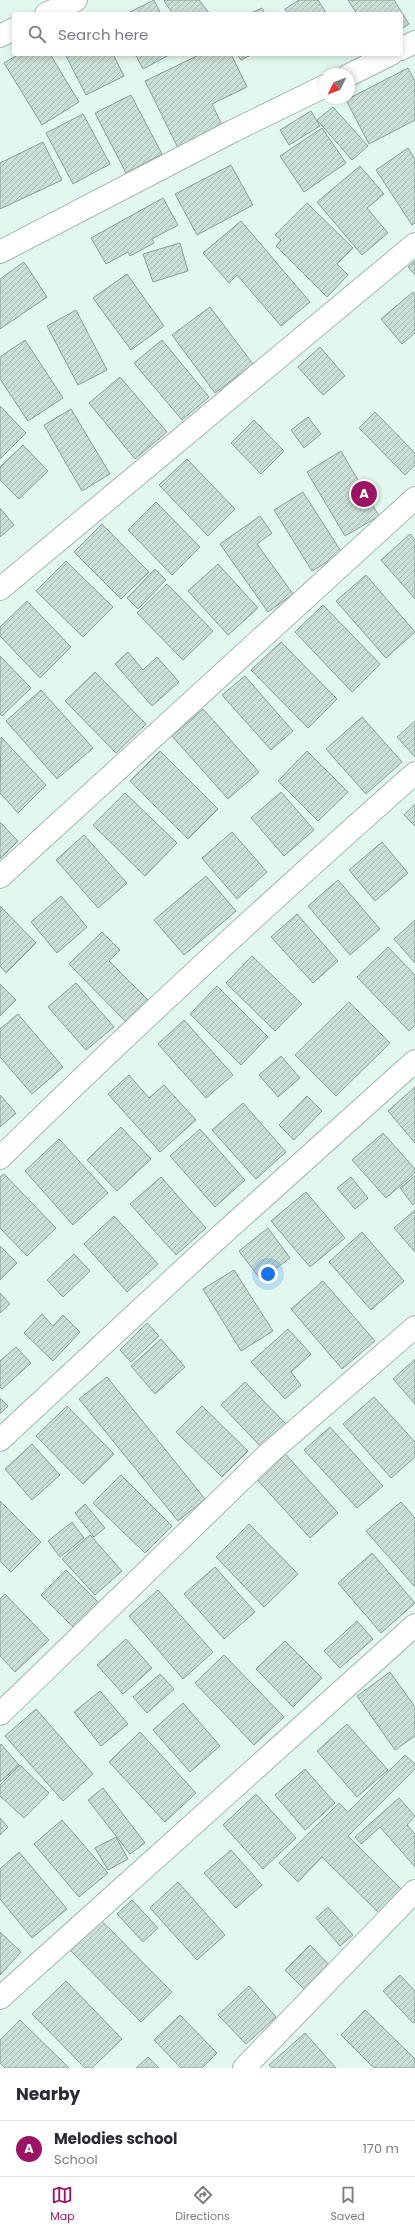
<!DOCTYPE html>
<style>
body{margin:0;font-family:Poppins,sans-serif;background:#f7f7f7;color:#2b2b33}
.compass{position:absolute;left:319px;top:68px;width:36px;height:36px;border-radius:50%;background:#fff;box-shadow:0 2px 6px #0003;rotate:227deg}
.you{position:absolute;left:268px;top:1274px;width:14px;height:14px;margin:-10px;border:3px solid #fff;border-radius:50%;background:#1a73e8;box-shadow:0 0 0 6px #1a73e833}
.badge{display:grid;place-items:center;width:26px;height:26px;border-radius:50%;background:#9c1363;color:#fff;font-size:13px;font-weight:700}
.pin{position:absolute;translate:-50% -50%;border:2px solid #fff;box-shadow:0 1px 4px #0006}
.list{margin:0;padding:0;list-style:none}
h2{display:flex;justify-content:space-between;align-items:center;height:52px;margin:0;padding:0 16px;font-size:17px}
h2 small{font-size:13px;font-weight:400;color:#7c7c81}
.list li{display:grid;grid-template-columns:26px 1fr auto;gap:12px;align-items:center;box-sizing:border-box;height:56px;padding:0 16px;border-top:1px solid #e1e1e2}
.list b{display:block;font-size:15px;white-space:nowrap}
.list p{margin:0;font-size:13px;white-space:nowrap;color:#7c7c81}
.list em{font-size:13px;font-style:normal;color:#7c7c81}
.icon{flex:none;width:22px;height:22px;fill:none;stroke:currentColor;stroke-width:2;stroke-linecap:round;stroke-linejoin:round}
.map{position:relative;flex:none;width:415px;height:2068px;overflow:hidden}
.search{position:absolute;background:#fff;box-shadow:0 2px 6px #0003;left:12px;right:12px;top:12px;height:44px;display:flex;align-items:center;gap:10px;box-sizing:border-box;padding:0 14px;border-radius:4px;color:#7c7c81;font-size:15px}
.sheet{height:108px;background:#fff}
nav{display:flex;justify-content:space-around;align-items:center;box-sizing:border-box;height:56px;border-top:1px solid #e1e1e2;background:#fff;font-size:11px;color:#7c7c81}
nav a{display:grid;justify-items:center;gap:2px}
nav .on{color:#9c1363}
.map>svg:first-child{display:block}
</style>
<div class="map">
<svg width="415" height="2068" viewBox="0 0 415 2068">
<defs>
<pattern id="building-hatch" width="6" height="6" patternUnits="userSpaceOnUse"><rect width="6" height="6" fill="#c9ded5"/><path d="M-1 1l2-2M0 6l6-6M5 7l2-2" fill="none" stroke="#abbdb6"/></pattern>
</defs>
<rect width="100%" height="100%" fill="#e2f8ef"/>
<!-- building -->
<g fill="url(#building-hatch)" stroke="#8ca098">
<path d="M154,0L161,14H126Z"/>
<path d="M165,0H199L210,14H173L164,1Z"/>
<path d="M299,0H318L327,14H288L285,9Z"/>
<path d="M348,0H394L409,24L401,29V14H357Z"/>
<path d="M262,8L265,14H249Z"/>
<path d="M19,54H50L79,102L42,125L4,63Z"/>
<path d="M65,54H113L124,76L86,95Z"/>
<path d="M135,54H171L143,69Z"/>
<path d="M201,54H231L247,87L212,104L223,127L178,148L145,81Z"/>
<path d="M237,54H253L241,60Z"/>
<path d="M408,68L415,81V120L369,144L346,100Z"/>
<path d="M131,95L162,154L126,173L95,113Z"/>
<path d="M333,107L368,146L352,160L317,120Z"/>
<path d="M311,111L320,126L289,145L280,130Z"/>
<path d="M83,114L110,164L73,184L46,133Z"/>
<path d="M322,128L346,163L304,192L280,156Z"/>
<path d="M43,142L62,180L0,209V163Z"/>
<path d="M408,148L415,159V223L412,225L376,170Z"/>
<path d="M231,165L253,205L197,235L175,194Z"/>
<path d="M360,166L384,194L367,208L388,233L362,255L317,202Z"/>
<path d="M163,198L178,225L152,239L154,243L130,256L128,252L106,264L91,238Z"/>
<path d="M307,203L353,248L337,264L348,275L327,297L276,246L281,240L275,235Z"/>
<path d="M241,221L310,302L281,326L237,275L229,283L203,253Z"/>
<path d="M180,243L188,271L153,282L143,254Z"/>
<path d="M415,261V275L408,267Z"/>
<path d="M24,262L47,297L0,329V279Z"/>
<path d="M127,274L164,326L131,350L93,298Z"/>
<path d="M413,292L415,295V333L402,344L381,319Z"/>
<path d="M210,307L253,364L215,393L172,335Z"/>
<path d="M76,310L107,370L78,385L47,326Z"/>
<path d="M25,340L63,398L28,421L0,379V357Z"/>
<path d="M162,340L209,397L182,420L134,363Z"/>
<path d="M320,347L345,376L323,395L298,367Z"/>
<path d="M120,377L167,432L135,459L89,403Z"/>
<path d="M0,406L26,433L0,459Z"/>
<path d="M71,409L110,474L82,491L44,425Z"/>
<path d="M375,412L415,453V465L405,475L359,428Z"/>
<path d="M308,417L321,434L304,448L291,430Z"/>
<path d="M254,420L284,451L261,474L231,443Z"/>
<path d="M23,445L48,471L19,499L0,480V467Z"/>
<path d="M341,451L379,516L345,536L307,472Z"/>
<path d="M187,459L235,509L208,536L159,485Z"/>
<path d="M303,492L342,553L312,571L274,510Z"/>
<path d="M156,502L200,547L172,575L128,530Z"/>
<path d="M0,508L14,525L0,537Z"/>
<path d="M260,516L272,533L257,544L293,594L268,612L220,544Z"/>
<path d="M102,524L149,572L121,599L74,552Z"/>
<path d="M410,534L415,540V599L381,560Z"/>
<path d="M66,561L113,607L83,637L36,591Z"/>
<path d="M218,564L258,608L228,635L188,591Z"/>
<path d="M155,569L166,580L138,609L127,598Z"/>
<path d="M366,575L415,632L386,658L336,601Z"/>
<path d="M167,584L213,631L183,660L137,613Z"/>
<path d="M27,601L71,647L40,678L0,636V627Z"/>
<path d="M323,605L380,664L352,692L295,632Z"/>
<path d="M281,642L337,699L308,728L251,670Z"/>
<path d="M128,652L143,670L157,657L179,682L152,706L115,664Z"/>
<path d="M0,656L31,688L2,716L0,714Z"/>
<path d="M95,672L146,724L116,753L65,701Z"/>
<path d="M245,676L293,731L271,750L222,695Z"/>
<path d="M41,690L93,748L57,779L6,721Z"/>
<path d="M203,709L259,772L228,799L172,736Z"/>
<path d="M362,717L402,762L366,794L326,749Z"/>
<path d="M415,721V757L397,737Z"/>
<path d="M1,737L46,785L18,813L0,793Z"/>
<path d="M160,751L218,809L188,839L130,781Z"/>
<path d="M307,751L348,792L318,821L278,781Z"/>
<path d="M281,792L314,830L284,856L251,818Z"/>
<path d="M125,793L177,843L145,876L93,825Z"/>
<path d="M415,804V826L404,815Z"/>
<path d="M0,822L18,841L0,859Z"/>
<path d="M232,832L267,872L237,899L202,858Z"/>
<path d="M84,835L127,883L98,908L56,860Z"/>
<path d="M382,842L408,873L375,901L349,870Z"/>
<path d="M206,876L236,911L184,955L154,920Z"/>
<path d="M338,880L380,929L350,955L308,906Z"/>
<path d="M61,896L87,927L57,953L31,922Z"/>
<path d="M0,906L36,943L6,973L0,966Z"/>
<path d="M297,914L338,961L313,983L271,937Z"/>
<path d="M415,920V963L394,939Z"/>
<path d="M102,932L120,950L109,961L149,1001L126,1022L69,964Z"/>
<path d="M388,947L415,975V1025L409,1031L357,977Z"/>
<path d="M252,956L302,1004L275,1031L226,983Z"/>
<path d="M76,983L114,1027L86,1050L48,1007Z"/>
<path d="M0,984L16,1000L0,1016Z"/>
<path d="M217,986L268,1037L241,1065L190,1014Z"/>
<path d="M349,1002L390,1043L336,1096L295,1055Z"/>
<path d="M18,1014L63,1067L32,1094L0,1057V1029Z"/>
<path d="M184,1020L233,1075L206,1098L158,1044Z"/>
<path d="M281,1056L300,1078L278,1097L259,1075Z"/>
<path d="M129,1075L149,1098L164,1085L196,1120L160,1152L108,1094Z"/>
<path d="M415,1087V1143L388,1111Z"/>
<path d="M0,1095L16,1113L0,1127Z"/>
<path d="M307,1096L322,1111L294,1140L279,1125Z"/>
<path d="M243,1103L286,1152L256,1179L212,1130Z"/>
<path d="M121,1127L151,1159L117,1191L87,1160Z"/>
<path d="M200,1129L245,1180L215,1207L170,1156Z"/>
<path d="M383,1133L415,1169V1173L386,1198L352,1160Z"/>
<path d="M59,1139L108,1193L73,1225L25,1171Z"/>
<path d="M4,1174L56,1228L27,1256L0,1228V1177Z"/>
<path d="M415,1176V1203L413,1205L400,1188Z"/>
<path d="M161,1177L206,1228L176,1255L130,1204Z"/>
<path d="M351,1177L368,1198L355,1209L337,1188Z"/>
<path d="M306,1192L345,1238L310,1267L271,1221Z"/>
<path d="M415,1210V1252L394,1228Z"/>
<path d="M114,1216L158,1264L127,1292L84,1244Z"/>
<path d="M268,1228L290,1258L261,1280L239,1251Z"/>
<path d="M362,1232L404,1281L371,1310L329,1262Z"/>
<path d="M0,1246L17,1263L0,1280Z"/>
<path d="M74,1254L90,1271L63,1297L47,1280Z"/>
<path d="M234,1270L273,1331L241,1351L203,1289Z"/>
<path d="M323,1281L375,1341L342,1369L291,1309Z"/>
<path d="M0,1293L10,1304L0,1313Z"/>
<path d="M42,1314L53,1326L63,1315L80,1332L53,1361L24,1333Z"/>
<path d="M147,1323L159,1336L131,1362L120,1350Z"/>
<path d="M288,1329L311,1354L291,1372L301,1385L285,1399L251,1362Z"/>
<path d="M161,1339L185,1367L155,1394L131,1366Z"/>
<path d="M16,1347L31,1363L2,1389L0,1387V1361Z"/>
<path d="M415,1359V1404L393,1379Z"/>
<path d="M107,1377L205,1499L178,1521L79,1399Z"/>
<path d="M245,1382L286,1424L262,1448L221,1405Z"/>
<path d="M374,1397L415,1442V1457L391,1478L343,1424Z"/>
<path d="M0,1398L8,1406L0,1414Z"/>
<path d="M67,1406L114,1454L83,1484L36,1436Z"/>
<path d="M202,1406L248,1451L222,1477L176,1432Z"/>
<path d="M330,1427L383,1486L357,1508L304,1450Z"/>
<path d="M32,1444L60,1475L32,1500L5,1469Z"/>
<path d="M281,1449L338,1513L310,1538L253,1475Z"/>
<path d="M121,1475L172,1526L145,1553L93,1503Z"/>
<path d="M0,1501L41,1542L11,1572L0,1561Z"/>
<path d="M401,1502L415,1518V1587L366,1531Z"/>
<path d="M85,1504L105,1528L94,1537L75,1513Z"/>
<path d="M72,1522L84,1538L60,1557L48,1541Z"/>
<path d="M249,1524L298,1574L264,1607L216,1557Z"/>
<path d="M90,1535L122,1571L95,1595L62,1559Z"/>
<path d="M372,1553L415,1603L381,1633L338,1583Z"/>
<path d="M215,1567L255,1612L224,1639L184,1594Z"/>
<path d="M66,1570L100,1604L75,1629L41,1595Z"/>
<path d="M158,1590L213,1652L183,1679L129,1616Z"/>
<path d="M5,1594L49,1640L15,1672L0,1656V1599Z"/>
<path d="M357,1621L373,1639L340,1668L324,1651Z"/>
<path d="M126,1639L152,1668L123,1694L97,1665Z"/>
<path d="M285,1641L322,1678L293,1707L256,1669Z"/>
<path d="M224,1655L284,1717L254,1745L195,1683Z"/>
<path d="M390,1672L415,1707V1736L395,1750L357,1696Z"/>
<path d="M160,1674L174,1689L147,1713L133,1697Z"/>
<path d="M100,1691L128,1724L101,1746L74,1712Z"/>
<path d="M183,1703L220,1746L190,1772L153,1730Z"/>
<path d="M36,1709L93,1774L63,1801L5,1736Z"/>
<path d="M347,1724L388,1770L357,1797L317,1751Z"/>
<path d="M140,1732L196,1793L165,1822L109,1762Z"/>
<path d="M1,1744L19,1765L0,1782V1745Z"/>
<path d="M405,1755L415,1764V1769L348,1836L406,1894L383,1917L322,1857L298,1882L279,1863L339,1803L348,1812Z"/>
<path d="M20,1765L49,1793L24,1818L0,1796V1785Z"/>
<path d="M305,1769L335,1803L305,1830L275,1795Z"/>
<path d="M103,1788L145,1843L130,1854L88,1800Z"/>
<path d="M256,1794L296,1838L263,1869L223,1825Z"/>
<path d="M399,1798L415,1816L407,1825L415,1834V1867L380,1827L361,1844L355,1837Z"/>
<path d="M0,1818L8,1827L0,1835Z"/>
<path d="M62,1820L108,1873L79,1897L34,1844Z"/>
<path d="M116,1837L128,1859L108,1870L95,1848Z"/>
<path d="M231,1850L262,1885L236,1908L204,1873Z"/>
<path d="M19,1852L67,1909L32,1938L0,1899V1869Z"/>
<path d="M178,1882L225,1935L197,1960L150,1908Z"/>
<path d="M132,1900L158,1928L143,1942L117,1914Z"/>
<path d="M328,1907L353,1935L340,1946L316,1918Z"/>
<path d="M99,1918L172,1992L141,2022L68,1948Z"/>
<path d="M0,1932L21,1952L0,1975Z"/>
<path d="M310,1945L333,1969L308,1993L285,1970Z"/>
<path d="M400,1975L415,1991V2022L413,2023L383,1991Z"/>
<path d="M66,1981L122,2039L92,2068H85L32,2014Z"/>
<path d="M249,1986L276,2017L246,2044L218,2015Z"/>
<path d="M365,2010L415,2059V2068H374L341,2035Z"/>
<path d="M180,2015L217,2053L202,2068H181L154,2040Z"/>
<path d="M20,2020L69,2068H5L0,2063V2040Z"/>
<path d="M305,2033L336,2068H272L269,2065Z"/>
<path d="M148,2057L159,2068H136Z"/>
</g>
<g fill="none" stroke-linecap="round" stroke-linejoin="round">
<!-- minor casing -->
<g stroke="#a3b8af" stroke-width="24">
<g id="minor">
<path d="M46,14L76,0"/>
<path d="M0,36L14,29"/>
<path d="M401,49L415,42"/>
<path d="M349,75L391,54"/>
<path d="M0,252L233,131L325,86"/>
<path d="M0,589L415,244"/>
<path d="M0,877L415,498"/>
<path d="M0,1158C135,1025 274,898 415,773"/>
<path d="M0,1440L197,1257L415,1061"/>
<path d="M0,1714L268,1454L415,1327"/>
<path d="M0,1998L415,1625"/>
<path d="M244,2068L415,1891"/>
</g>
</g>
<!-- minor -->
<use href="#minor" stroke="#fff" stroke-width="22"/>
</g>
</svg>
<svg class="compass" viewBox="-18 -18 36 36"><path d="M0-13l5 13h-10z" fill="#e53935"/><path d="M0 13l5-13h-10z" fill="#7c7c81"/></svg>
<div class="you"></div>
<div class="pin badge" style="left:364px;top:494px">A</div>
<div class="search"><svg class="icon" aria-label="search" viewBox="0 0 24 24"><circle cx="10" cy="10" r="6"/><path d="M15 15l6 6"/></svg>Search here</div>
</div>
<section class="sheet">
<h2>Nearby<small></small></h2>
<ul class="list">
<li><span class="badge">A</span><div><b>Melodies school</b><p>School</p></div><em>170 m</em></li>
</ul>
</section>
<nav>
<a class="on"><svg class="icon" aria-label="map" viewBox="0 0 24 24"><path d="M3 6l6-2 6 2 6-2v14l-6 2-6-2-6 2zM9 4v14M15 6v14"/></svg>Map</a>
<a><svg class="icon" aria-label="directions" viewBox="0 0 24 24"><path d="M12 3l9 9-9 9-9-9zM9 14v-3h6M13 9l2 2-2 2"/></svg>Directions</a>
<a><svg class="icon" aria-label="saved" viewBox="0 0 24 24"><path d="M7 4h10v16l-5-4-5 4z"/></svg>Saved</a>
</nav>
